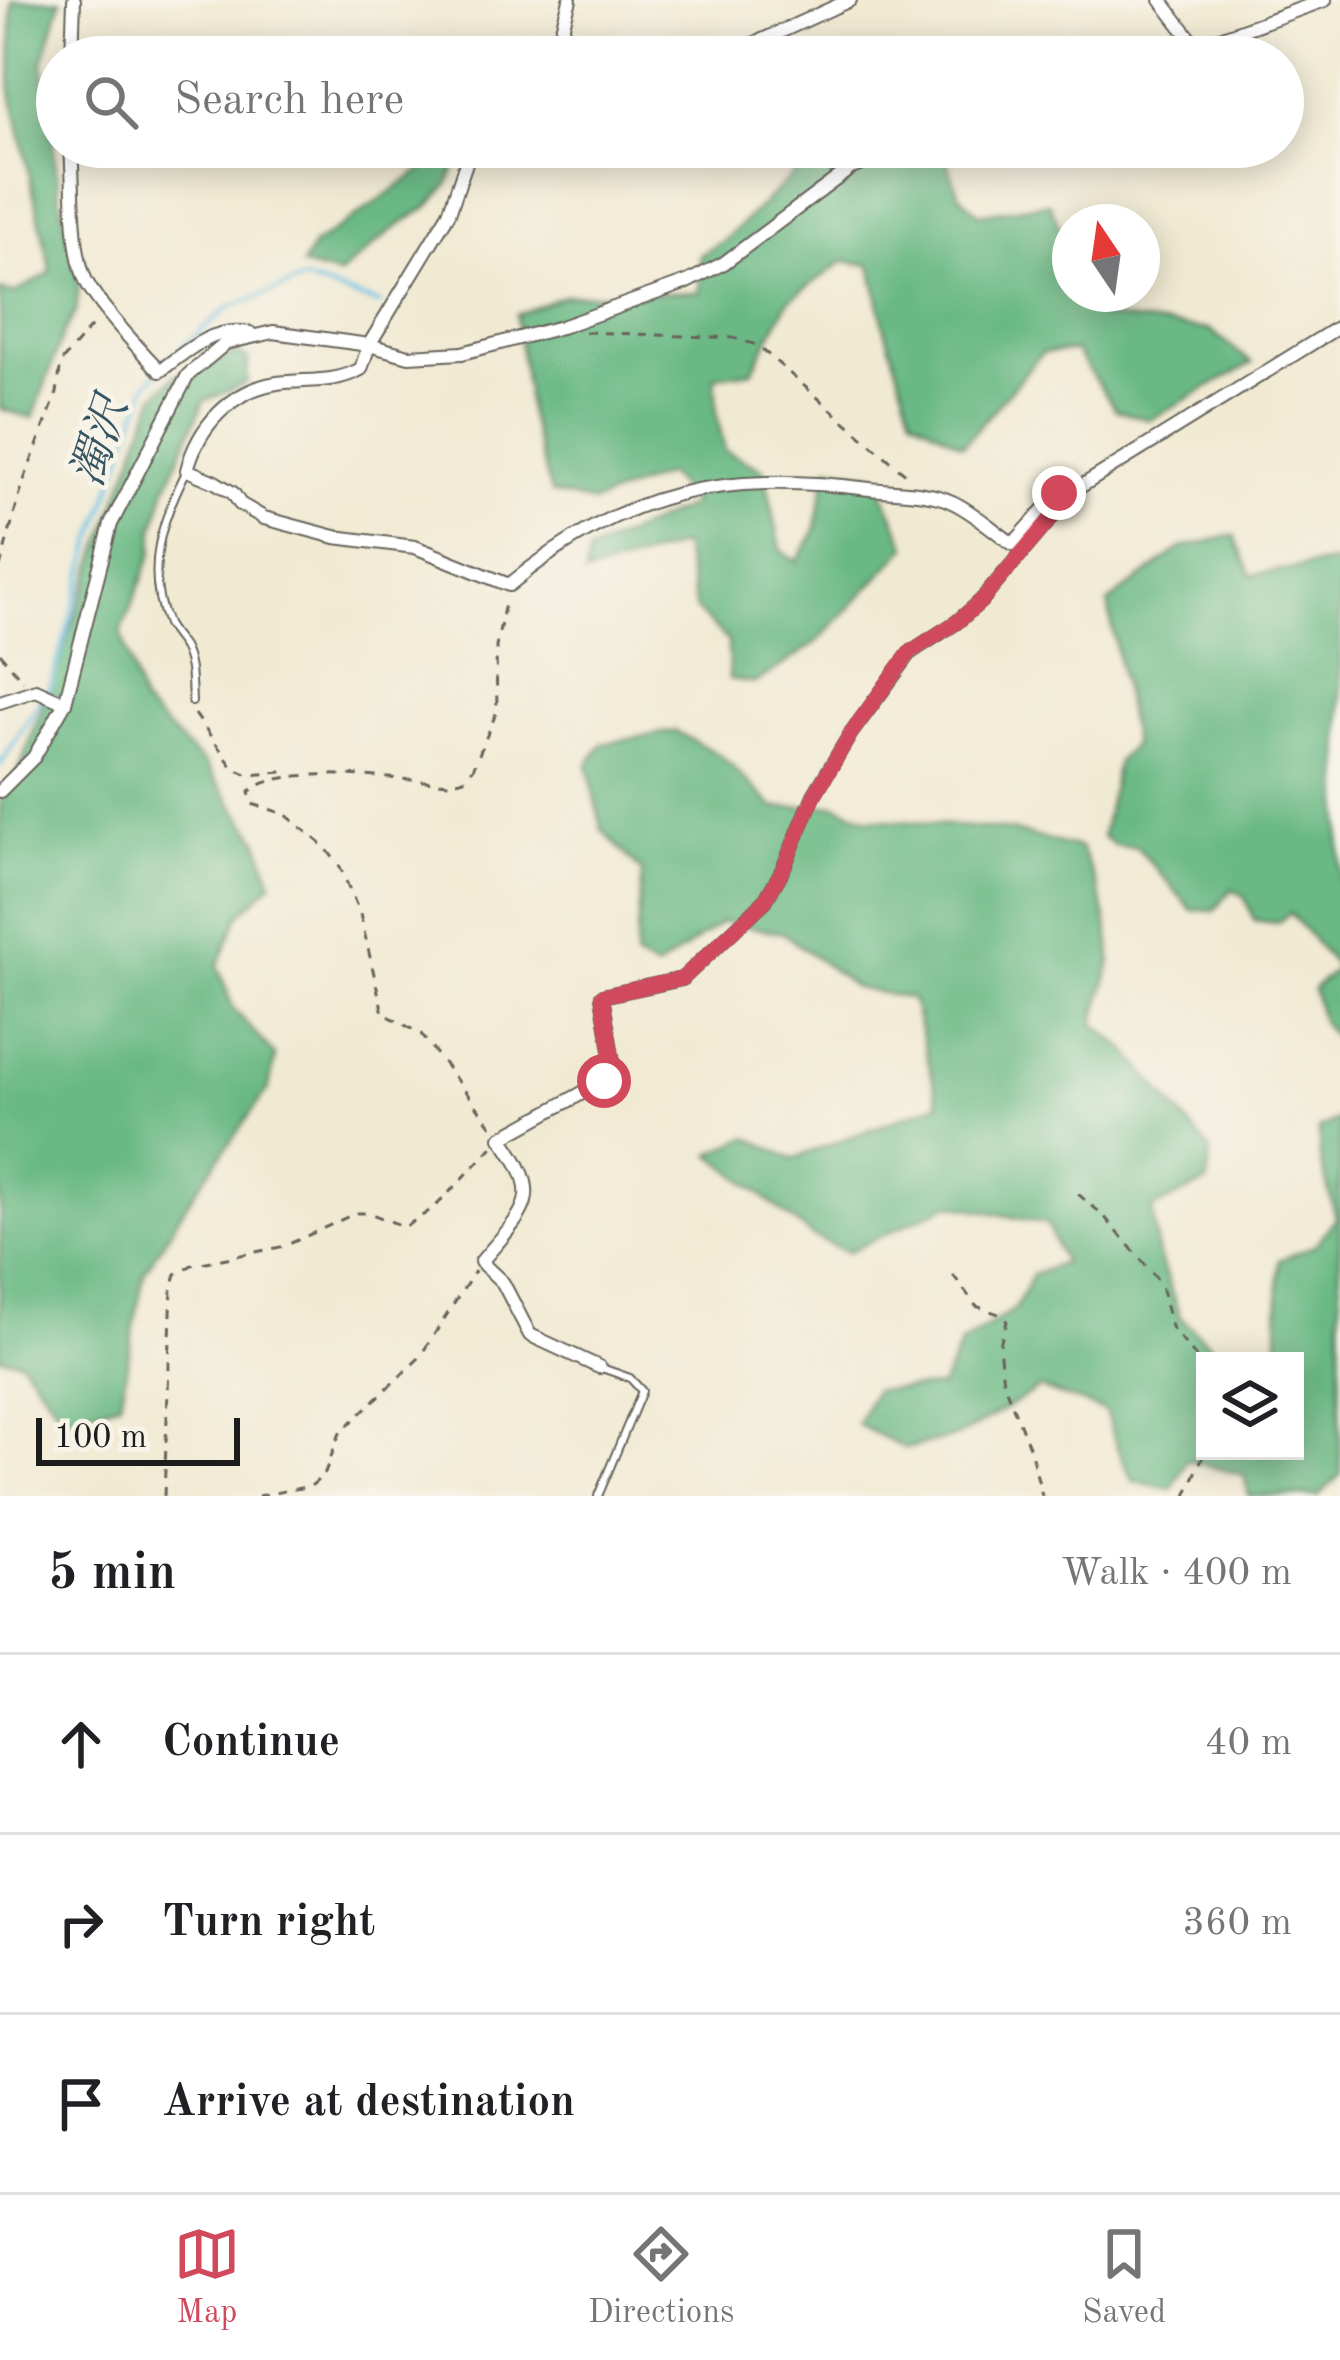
<!DOCTYPE html>
<meta charset="utf-8">
<style>
body{margin:0;font-family:"Old Standard TT","Noto Serif JP",serif;background:#f6f6f6;color:#202124}
.controls{position:absolute;right:36px;bottom:36px;display:grid;overflow:hidden;border-radius:0px;box-shadow:0 6px 30px #0003}
.controls button{width:108px;height:108px;display:grid;place-items:center;padding:0;border:0;border-bottom:3px solid #e0e0e0;background:#fff;color:#202124;font:60px sans-serif}
.compass{position:absolute;left:1052px;top:204px;width:108px;height:108px;border-radius:50%;background:#fff;box-shadow:0 6px 30px #0003;rotate:347deg}
.scale{position:absolute;left:36px;bottom:30px;width:204px;box-sizing:border-box;padding-left:12px;border:6px solid #1c1c1c;border-top:0;font-size:33px;line-height:42px;white-space:nowrap;color:#1c1c1c;-webkit-text-stroke:9px #f7f3e8;paint-order:stroke}
.stop{position:absolute;width:36px;height:36px;margin:-27px;border:9px solid #d1495b;border-radius:50%;background:#fff}
.stop.end{background:#d1495b;border-color:#fff;box-shadow:0 3px 12px #0008}
.list{margin:0;padding:0;list-style:none}
h2{display:flex;justify-content:space-between;align-items:center;height:156px;margin:0;padding:0 48px;font-size:51px}
h2 small{font-size:39px;font-weight:400;color:#757577}
.list li{display:grid;grid-template-columns:78px 1fr auto;gap:36px;align-items:center;box-sizing:border-box;height:180px;padding:0 48px;border-top:3px solid #e0e0e0}
.list b{display:block;font-size:45px;white-space:nowrap}
.list em{font-size:39px;font-style:normal;color:#757577}
.icon{flex:none;width:66px;height:66px;fill:none;stroke:currentColor;stroke-width:2;stroke-linecap:round;stroke-linejoin:round}
.map{position:relative;flex:none;width:1340px;height:1496px;overflow:hidden}
.search{position:absolute;background:#fff;box-shadow:0 6px 30px #0003;left:36px;right:36px;top:36px;height:132px;display:flex;align-items:center;gap:30px;box-sizing:border-box;padding:0 42px;border-radius:66px;color:#757577;font-size:45px}
.sheet{height:696px;background:#fff}
nav{display:flex;justify-content:space-around;align-items:center;box-sizing:border-box;height:168px;border-top:3px solid #e0e0e0;background:#fff;font-size:33px;color:#757577}
nav a{display:grid;justify-items:center;gap:6px}
nav .on{color:#d1495b}
.map>svg:first-child{display:block}
</style>
<div class="map">
<svg width="1340" height="1496" viewBox="0 0 1340 1496">
<rect width="100%" height="100%" fill="#f7f3e8"/>
<filter id="ink" filterUnits="userSpaceOnUse"><feTurbulence type="fractalNoise" baseFrequency=".00833" numOctaves="2"/><feDisplacementMap in="SourceGraphic" scale="24" xChannelSelector="R" yChannelSelector="G"/><feConvolveMatrix kernelMatrix="1 2 1 2 8 2 1 2 1" color-interpolation-filters="sRGB"/></filter>
<filter id="wash" filterUnits="userSpaceOnUse"><feTurbulence type="fractalNoise" baseFrequency=".004" numOctaves="4" result="noise"/><feDisplacementMap in="SourceGraphic" scale="48" xChannelSelector="R" yChannelSelector="G"/><feGaussianBlur stdDeviation="2.7" result="paint"/><feColorMatrix in="noise" values="0 0 0 0 0 0 0 0 0 0 0 0 0 0 0 0 0 1.4 0 .05"/><feComposite in="paint" operator="in"/></filter>
<g filter="url(#wash)">
<rect width="100%" height="100%" fill="#f1ead3"/>
<!-- forest -->
<g fill="#6ab984" stroke="#436a50" stroke-width="3">
<path d="M12,0H61L43,62L60,199L79,287L76,311L63,334L33,418L0,409V290L15,293L51,272L11,90Z"/>
<path d="M448,147H463L448,185L429,206L391,231L339,275L302,266L313,246L441,157Z"/>
<path d="M849,147H934L945,156L959,194L979,214L1049,203L1070,251V294H1089L1100,317L1210,330L1252,363L1150,420L1116,410L1075,351L1042,353L963,445L912,416L884,326L871,265L844,261L789,300L752,371L715,376L717,416L725,451L764,469L781,549L797,562L815,532L828,467L876,475L907,547L816,643L755,683L729,679L728,641L696,610L682,545L585,575L589,552L693,504L667,474L593,503L551,493L529,415L516,315L566,295L700,292V255L726,239L810,159Z"/>
<path d="M237,353L248,359L247,383L204,401L165,490L154,529L153,552L121,632L142,704L204,764L259,841L272,883L239,915L218,966L233,1008L275,1056L269,1088L189,1200L144,1273L120,1402L64,1418L20,1360L0,1357V801L15,782L155,396L176,375Z"/>
<path d="M1234,535L1251,575L1333,562L1340,565V1045L1321,1021L1313,989L1337,968L1290,913L1277,923L1254,920L1244,896L1231,889L1215,911L1192,910L1137,847L1114,845L1102,836L1117,762L1133,745L1108,603L1181,548Z"/>
<path d="M675,731L720,755L775,808L836,805L867,818L1013,831L1080,848C1097,881 1110,920 1111,959C1111,972 1097,1005 1095,1024L1125,1049L1210,1150L1208,1182L1152,1209L1157,1251L1180,1317L1229,1361H1205V1451H1295V1361H1249L1278,1346L1279,1260L1314,1246L1336,1218L1320,1158L1319,1129L1340,1119V1475L1319,1496H1249L1244,1475L1187,1460L1172,1489L1133,1481L1118,1450L1105,1411L1040,1388L959,1436L905,1449L857,1424L874,1390L941,1387L961,1344L1015,1309L1032,1275L1063,1263L1047,1224L950,1204L847,1252L812,1236L711,1154L748,1137L793,1159L939,1103L912,999L856,988L783,933L722,922L656,969L635,958L642,872L602,830L588,765L602,744Z"/>
</g>
<g fill="none" stroke-linecap="round" stroke-linejoin="round">
<!-- stream -->
<g stroke="#65bfe3" stroke-width="4.5">
<path d="M181,348L228,308L304,280L380,304"/>
<path d="M0,765L52,683L94,538L147,384L157,373"/>
</g>
</g>
</g>
<g filter="url(#ink)">
<g fill="none" stroke-linecap="round" stroke-linejoin="round">
<!-- service casing -->
<g stroke="#67645c" stroke-width="10">
<g id="service">
<path d="M187,470C162,519 144,569 167,624C171,632 178,639 183,647C192,663 191,684 192,702"/>
<path d="M598,1496L642,1391L630,1378L599,1367"/>
</g>
</g>
<!-- minor casing -->
<g stroke="#67645c" stroke-width="16">
<g id="minor">
<path d="M1161,0L1196,46L1200,57"/>
<path d="M72,57L74,0"/>
<path d="M554,57L570,0"/>
<path d="M725,57L850,0"/>
<path d="M1167,57L1325,0"/>
<path d="M71,147C74,183 71,249 86,281C99,306 140,350 160,371C187,350 214,326 250,333"/>
<path d="M475,147L468,157L449,213L369,345L361,369C333,384 307,379 277,383C231,390 198,427 187,470L215,482L233,493L240,504L264,518L335,537L415,547L509,585C626,489 721,471 870,489C896,492 929,491 952,502C974,512 994,531 1013,544L1059,493L1075,490L1340,326"/>
<path d="M1236,147L1242,156"/>
<path d="M0,702L36,690L65,703"/>
<path d="M0,791L34,757L65,703L111,524L188,375L226,343L273,332L369,345L409,356L462,353L561,327L687,282L724,263L851,168L912,147"/>
<path d="M599,1367L530,1335L503,1283L481,1262C524,1210 547,1200 501,1138L604,1081L614,1068L602,996L682,979L765,901L783,869L814,795L851,733L911,652L957,622L981,601L1074,491"/>
</g>
</g>
<!-- path -->
<g stroke="#67645c" stroke-width="3" stroke-dasharray="9 9" stroke-linecap="butt">
<path d="M585,332L733,338L757,345L909,477"/>
<path d="M0,567L23,483L57,393L61,362L96,321"/>
<path d="M0,653L23,681"/>
<path d="M195,714L234,769L249,775L283,772L286,776"/>
<path d="M492,1126L421,1034L383,1013L360,914L340,867L325,847L285,814L252,804L249,792C282,761 404,781 450,783L464,779L473,769L497,711L496,647L506,598"/>
<path d="M1078,1194L1103,1215L1154,1275L1161,1285L1171,1327L1205,1368"/>
<path d="M953,1275L976,1306L1004,1316L1007,1322L999,1347L1003,1382L1030,1449L1042,1496"/>
<path d="M164,1496L172,1287L176,1274L192,1265L285,1246L356,1213H369L405,1227L435,1207L493,1147"/>
<path d="M258,1496L311,1486L324,1475L340,1433L419,1358L475,1271"/>
<path d="M1186,1496L1205,1451"/>
</g>
<!-- service -->
<use href="#service" stroke="#fff" stroke-width="6"/>
<!-- minor -->
<use href="#minor" stroke="#fff" stroke-width="12"/>
</g>
</g>
<g fill="none" stroke-linecap="round" stroke-linejoin="round" filter="url(#ink)">
<!-- route -->
<path stroke="#d1495b" stroke-width="15" d="M604,1081L614,1068L602,996L682,979L765,901L783,869L814,796L851,733L910,652L957,622L981,601L1075,490L1059,493"/>
</g>
<g text-anchor="middle" stroke-width="10" stroke-linejoin="round" paint-order="stroke">
<!-- water labels -->
<g font-size="45" font-style="italic" fill="#365562" stroke="#f7f3e8">
<text transform="translate(98 441) rotate(-72)" y="16">濁沢</text>
</g>
</g>
</svg>
<div class="controls">
<button><svg class="icon" aria-label="layers" viewBox="0 0 24 24"><path d="M12 4l9 5-9 5-9-5zM3 14l9 5 9-5"/></svg></button>
</div>
<svg class="compass" viewBox="-18 -18 36 36"><path d="M0-13l5 13h-10z" fill="#e53935"/><path d="M0 13l5-13h-10z" fill="#757577"/></svg>
<div class="scale">100 m</div>
<div class="stop" style="left:604px;top:1081px"></div>
<div class="stop end" style="left:1059px;top:493px"></div>
<div class="search"><svg class="icon" aria-label="search" viewBox="0 0 24 24"><circle cx="10" cy="10" r="6"/><path d="M15 15l6 6"/></svg>Search here</div>
</div>
<section class="sheet">
<h2>5 min<small>Walk · 400 m</small></h2>
<ul class="list">
<li><svg class="icon" aria-label="ahead" viewBox="0 0 24 24"><path d="M12 20V5M6 11l6-6 6 6"/></svg><div><b>Continue</b></div><em>40 m</em></li>
<li><svg class="icon" aria-label="right" viewBox="0 0 24 24"><path d="M7 20v-9h11M14 6l5 5-5 5"/></svg><div><b>Turn right</b></div><em>360 m</em></li>
<li><svg class="icon" aria-label="arrive" viewBox="0 0 24 24"><path d="M6 21V4h12l-3 4 3 4H6"/></svg><div><b>Arrive at destination</b></div></li>
</ul>
</section>
<nav>
<a class="on"><svg class="icon" aria-label="map" viewBox="0 0 24 24"><path d="M3 6l6-2 6 2 6-2v14l-6 2-6-2-6 2zM9 4v14M15 6v14"/></svg>Map</a>
<a><svg class="icon" aria-label="directions" viewBox="0 0 24 24"><path d="M12 3l9 9-9 9-9-9zM9 14v-3h6M13 9l2 2-2 2"/></svg>Directions</a>
<a><svg class="icon" aria-label="saved" viewBox="0 0 24 24"><path d="M7 4h10v16l-5-4-5 4z"/></svg>Saved</a>
</nav>
